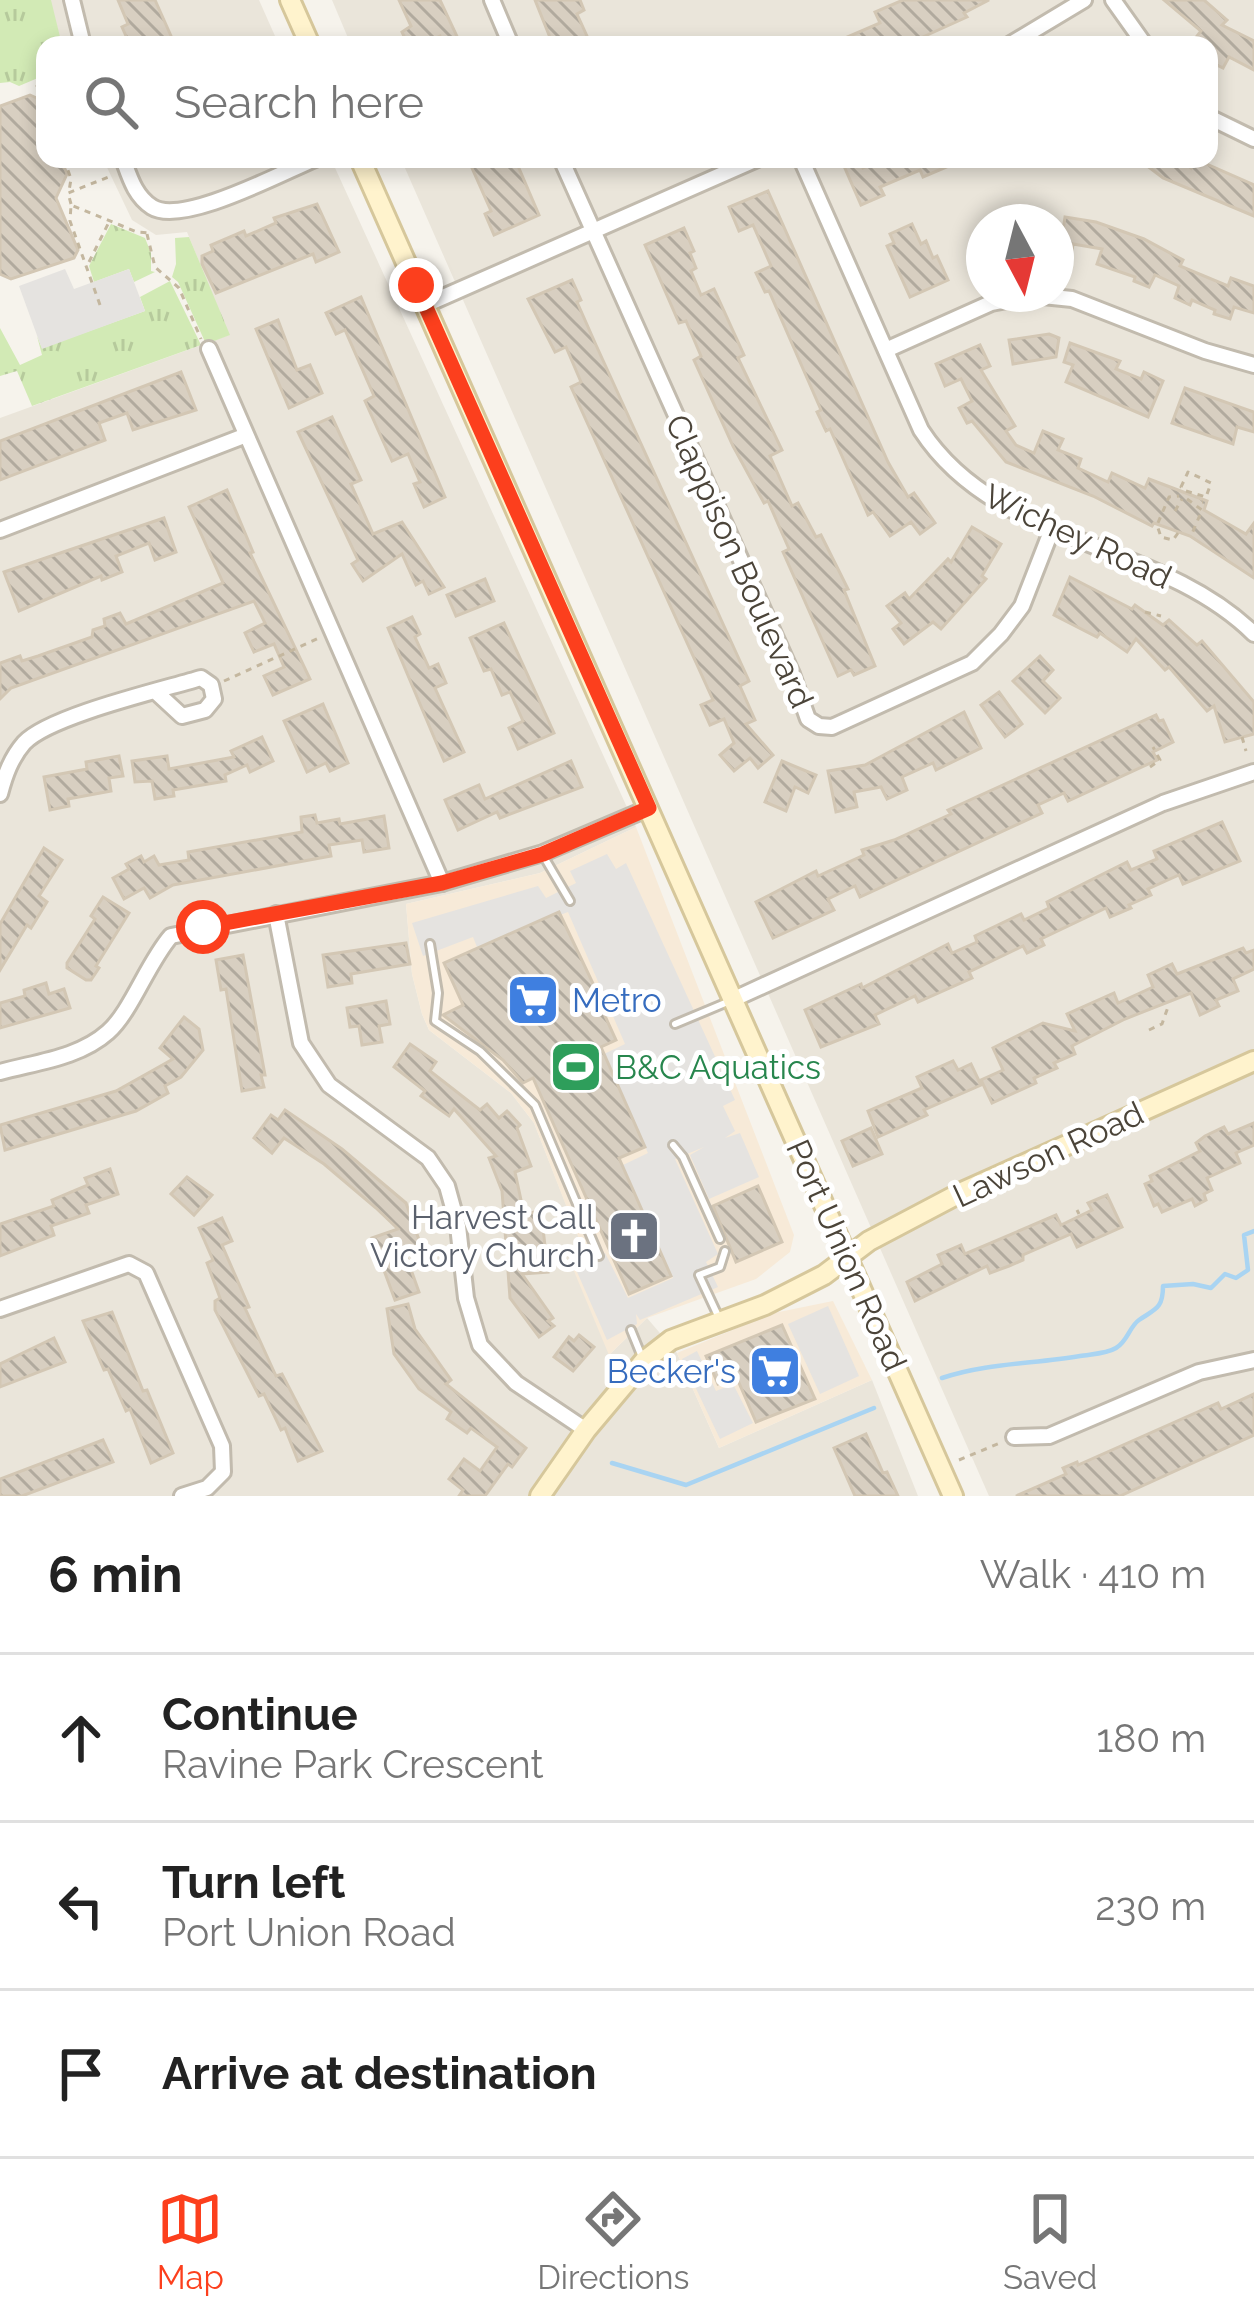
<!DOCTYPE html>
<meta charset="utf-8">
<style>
body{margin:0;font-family:Raleway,sans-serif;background:#f2f2f2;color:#222}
.compass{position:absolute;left:966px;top:204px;width:108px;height:108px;border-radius:50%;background:#fff;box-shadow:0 6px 18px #0003;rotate:173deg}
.stop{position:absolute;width:36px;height:36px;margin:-27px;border:9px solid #fc3f1d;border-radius:50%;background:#fff}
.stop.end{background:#fc3f1d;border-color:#fff;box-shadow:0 3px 12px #0008}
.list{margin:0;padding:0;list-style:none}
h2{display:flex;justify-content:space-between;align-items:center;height:156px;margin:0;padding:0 48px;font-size:51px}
h2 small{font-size:39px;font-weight:400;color:#767676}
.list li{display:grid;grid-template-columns:78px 1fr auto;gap:36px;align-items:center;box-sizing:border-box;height:168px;padding:0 48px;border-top:3px solid #e0e0e0}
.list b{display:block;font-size:45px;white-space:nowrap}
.list p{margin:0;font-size:39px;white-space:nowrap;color:#767676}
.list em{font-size:39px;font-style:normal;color:#767676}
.icon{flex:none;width:66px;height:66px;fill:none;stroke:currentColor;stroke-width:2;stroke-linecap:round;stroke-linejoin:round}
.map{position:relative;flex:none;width:1254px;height:1496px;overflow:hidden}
.search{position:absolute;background:#fff;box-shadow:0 6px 18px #0003;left:36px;right:36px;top:36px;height:132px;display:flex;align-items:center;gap:30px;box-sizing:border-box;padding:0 42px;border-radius:24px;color:#767676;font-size:45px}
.sheet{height:660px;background:#fff}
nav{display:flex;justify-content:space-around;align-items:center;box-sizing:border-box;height:168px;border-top:3px solid #e0e0e0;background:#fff;font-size:33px;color:#767676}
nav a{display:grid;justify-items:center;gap:6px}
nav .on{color:#fc3f1d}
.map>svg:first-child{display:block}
</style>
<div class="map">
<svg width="1254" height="1496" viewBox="0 0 1254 1496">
<defs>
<pattern id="grass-tufts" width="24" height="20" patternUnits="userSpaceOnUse" patternTransform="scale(3)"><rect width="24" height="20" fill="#d2eab5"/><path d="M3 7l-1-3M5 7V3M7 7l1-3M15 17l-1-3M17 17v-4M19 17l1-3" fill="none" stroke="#b6ca9c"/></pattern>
<pattern id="building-back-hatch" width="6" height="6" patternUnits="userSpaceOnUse" patternTransform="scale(3)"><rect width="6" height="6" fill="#d8cfc1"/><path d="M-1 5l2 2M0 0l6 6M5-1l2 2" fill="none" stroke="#b1aa9e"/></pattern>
</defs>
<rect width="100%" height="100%" fill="#f6f3ec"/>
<!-- residential -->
<g fill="#eae5da" fill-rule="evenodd">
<path d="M48,0H259L279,45H58Z"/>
<path d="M332,0H1254V1496H989L401,159H1209V45H351ZM984,222H1056V294H984Z"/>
<path d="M103,159H331L636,827L540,873L406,904L412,974L422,1014L429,1030L511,1093L534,1123L587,1258L572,1264L610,1354L647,1318L677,1353L719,1448L872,1380L918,1496H0V418L229,335L187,232L156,235L132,220Z"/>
</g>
<!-- commercial -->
<g fill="#f7ead8">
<path d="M636,827L794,1235L790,1252L756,1279L647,1318L609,1355L571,1264L586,1257L534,1123L511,1093L429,1030L422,1014L412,974L406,904L540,873Z"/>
<path d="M833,1301L872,1380L719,1448L677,1353L774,1313Z"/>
</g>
<!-- grass -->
<g fill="url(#grass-tufts)">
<path d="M0,0H51L62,45H45V75L19,86L10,82L0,83Z"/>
<path d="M111,224L145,238L151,253V271L155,272L134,282L129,269L94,282L89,266Z"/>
<path d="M189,237L230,335L206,344L178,282L172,277L176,264L175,238Z"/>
<path d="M170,281L201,345L32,406L17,371L0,376V328L20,365L42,355L37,336L42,348L145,311L140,297Z"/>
</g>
<!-- parking -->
<g fill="#e5e3e0">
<path d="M65,269L74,289L129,269L145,311L42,349L19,286Z"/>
<path d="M607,854L616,869L626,863L735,1100L723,1106L735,1131L725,1138L740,1133L759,1177L709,1199L690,1155L704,1147L675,1159L718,1254L706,1262L718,1287L640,1320L636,1314L637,1324L607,1340L574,1265L605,1253L628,1298L673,1278L623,1165L648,1153L604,1054L625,1044L568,912L477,947L473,937L423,956L412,923L538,886L546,898L576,883L570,871Z"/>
<path d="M828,1306L859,1376L820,1394L788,1324Z"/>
<path d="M697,1351L716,1391L733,1384L753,1423L720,1439L682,1359Z"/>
</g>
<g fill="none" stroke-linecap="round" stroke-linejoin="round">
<!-- stream -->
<g stroke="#a9d4f2" stroke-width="4.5">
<path d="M942,1378C986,1363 1034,1364 1080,1356C1091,1354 1106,1354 1116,1348C1128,1341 1129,1327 1139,1320C1155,1309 1163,1309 1163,1286L1193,1284L1211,1288L1225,1274L1236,1278L1248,1270L1244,1235L1254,1231"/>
<path d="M612,1463L686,1485L874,1408"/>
</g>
</g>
<!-- building -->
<g fill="url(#building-back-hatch)" stroke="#d3c7b4" stroke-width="3">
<path d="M118,0H155L175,45H130L122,27L128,24Z"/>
<path d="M399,0H440L461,45H443L440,36L421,45H408L402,32L411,26Z"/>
<path d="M535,0H580L584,10L577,14L591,45H558L555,39L551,40Z"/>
<path d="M903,0H989L964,13L967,17L905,45H829L880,23L875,12Z"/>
<path d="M1164,0H1204L1227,20L1222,25L1254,41V70L1229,57L1223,68L1209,61V45H1190L1201,31Z"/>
<path d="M30,95L39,99L45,115V159H61L67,174L56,198L78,250L74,258L11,279L0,274V106Z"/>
<path d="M468,159H515L539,215L494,235L485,214L491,211Z"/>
<path d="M883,159H965L923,177L920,170L880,187L884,195L861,205L844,166L860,160L863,168Z"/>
<path d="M1138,159H1180L1191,168L1195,159L1254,185V216L1163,178Z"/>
<path d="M768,191L888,462L908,497L914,493L935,523L920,534L911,522L890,536L873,512L868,515L830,429L826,431L817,412L821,410L769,291L765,292L756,273L771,266L753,225L739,231L729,207Z"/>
<path d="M317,204L339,252L316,262L313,254L216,293L202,264V256L213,251L211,245L244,231L246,236L276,223L274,218Z"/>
<path d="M1065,217L1096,222L1144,239L1183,260L1180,266L1228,286L1231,278L1254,286V313L1234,307L1230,319L1214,314L1215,310L1192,300L1190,305L1175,298L1179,286L1155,275L1149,287L1134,281L1135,277L1097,264L1102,249L1073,244L1071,258L1056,256V236L1062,237Z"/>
<path d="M912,224L921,244L926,241L933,258L937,256L948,280L910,297L887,246L894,243L890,234Z"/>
<path d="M684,228L694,251L690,253L696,268L691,271L701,295L714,289L744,355L738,358L782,450L770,456L792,506L798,503L816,537L821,535L848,589L844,590L875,666L854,675L851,670L838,676L783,552L789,549L768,501L764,503L733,446L694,360L701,356L686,321L679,323L645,245Z"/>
<path d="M572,280L581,300L577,302L596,345L749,681L740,686L755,720L746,724L773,755L758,768L750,758L734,771L720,755L734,743L724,719L710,725L701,705L713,700L571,387L581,382L566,347L555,352L528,299Z"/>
<path d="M361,297L445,497L424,507L414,484L420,482L408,454L392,461L365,401L374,396L345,330L336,334L326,313Z"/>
<path d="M278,320L297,370L310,365L322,393L289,408L256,329Z"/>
<path d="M1049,334L1059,338L1056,357L1013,364L1009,340Z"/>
<path d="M1070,343L1120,361L1116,369L1141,379L1144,372L1163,381L1148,417L1066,382L1073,365L1064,362Z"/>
<path d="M980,345L990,366L981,370L1015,426L1006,431L1016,445L1034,453L1043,431L1063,439L1058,450L1081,459L1078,468L1108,482L1112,473L1145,488L1149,479L1207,501L1204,510L1246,534L1254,523V578L1190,536L1154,523L1152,526L1093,496L1006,462L972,421L967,423L959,408L972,401L961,379L945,386L936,364Z"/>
<path d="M181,372L196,410L133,430L127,413L99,423L105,440L0,480V441Z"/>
<path d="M1185,388L1254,412V432L1237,427L1233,444L1172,423Z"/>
<path d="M332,417L361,480L351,484L373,534L402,522L444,587L429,594L423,581L416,585L402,554L363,581L352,564L358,560L298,432Z"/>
<path d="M227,490L253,552L250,553L310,679L273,695L264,676L284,667L274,644L254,652L245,633L265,623L254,601L11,688L0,699V663L20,656L22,661L38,656L92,637L93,630L105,626L104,619L120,613L126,624L223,583L189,507Z"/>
<path d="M164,518L176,552L155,560L149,543L116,556L122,572L102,580L101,576L19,611L4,572Z"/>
<path d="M972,527L1001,544L982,576L986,579L941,629L933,622L904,644L893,629L901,623L887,606L905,593L909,599L948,559L951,562Z"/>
<path d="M1070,577L1132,609L1135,605L1163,625L1169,620L1197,645L1202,641L1254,702V734L1225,742L1214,706L1207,711L1169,667L1165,670L1136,639L1127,652L1100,633L1097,637L1054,615Z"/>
<path d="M485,579L494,601L456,616L447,595Z"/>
<path d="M412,617L420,634L415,637L429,668L438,664L446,683L435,688L464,752L444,761L388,628Z"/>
<path d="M504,623L554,733L518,749L509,728L523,721L510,692L502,695L491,669L484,671L470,638Z"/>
<path d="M1040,656L1053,670L1043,681L1060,698L1045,713L1013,681Z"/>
<path d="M999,692L1022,724L1005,737L981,705Z"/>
<path d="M323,704L348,763L330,771L326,763L307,772L284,721Z"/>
<path d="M964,712L981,748L936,770L933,763L902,777L907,790L887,799L881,787L854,792L857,807L836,812L828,771L865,765Z"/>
<path d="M1156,715L1159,721L1163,720L1173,742L1153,752L1157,760L1068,801L1064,793L1038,805L1042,813L860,897L855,886L828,899L834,910L773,938L756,902L816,871L818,876L864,855L862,850L894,840L951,814L948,810Z"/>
<path d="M262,737L273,761L250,772L247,765L225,775L226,781L173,790L174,796L155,799L152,781L135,782L132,761L167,756L169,769L234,757L231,751Z"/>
<path d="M119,756L123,776L109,778L111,791L68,799L69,806L50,810L44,777L87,769L86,762Z"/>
<path d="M571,761L582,787L500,818L497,812L458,830L445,800L479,785L485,799Z"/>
<path d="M782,761L816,775L808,793L795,787L786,811L765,802Z"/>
<path d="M315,815L317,823L339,819L340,824L384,816L389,848L364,852L362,840L329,845L331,856L173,885L150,898L144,888L124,899L113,878L129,869L126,864L141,856L144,862L154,856L159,865L189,860L188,852L302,832L301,817Z"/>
<path d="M1222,822L1240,861L1183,884L1179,875L1148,889L1151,895L1129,905L1131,908L1110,917L1106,908L1041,939L1044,945L1027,953L1023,946L969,972L972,978L918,1002L915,996L875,1015L879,1024L821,1047L805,1010L861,984L862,988L948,944L952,953L977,942L975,936L1021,914L1024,920L1049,908L1047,902L1127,862L1131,870L1157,859L1154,851Z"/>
<path d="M44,848L62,860L39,896L47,902L31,928L27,925L0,970V924Z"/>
<path d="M103,897L129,913L96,966L99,968L91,980H86L67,968V963L95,919L91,916Z"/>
<path d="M559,912L608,1015L605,1016L616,1040L601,1047L645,1147L619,1158L671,1276L629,1294L533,1078L523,1083L503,1060L443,1015L463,1005L444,963Z"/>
<path d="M406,943L410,964L351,974L352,983L328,987L323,955Z"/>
<path d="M1243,948L1246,953L1254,950V969L1233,979L1238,991L1216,1000L1219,1006L1200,1015L1191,993L1125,1019L1072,1046L1075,1054L1054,1063L1057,1068L1034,1078L1036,1083L992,1103L981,1080L1003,1070L993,1048L1043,1023L1075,1031L1067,1014L1114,993L1118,1003L1153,987L1148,975L1172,964L1177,974Z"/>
<path d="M243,955L265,1075H261L264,1087L242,1091L226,989L221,990L216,960Z"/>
<path d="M46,983L49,994L64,989L70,1008L0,1028V1003L25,996L24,990Z"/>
<path d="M386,1001L390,1024L379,1026L382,1042L362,1045L359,1026L350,1027L347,1008Z"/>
<path d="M184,1017L199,1029L203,1050L181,1077L165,1086L168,1093L136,1111L5,1150L0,1125L116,1091L173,1059L160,1048Z"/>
<path d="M410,1044L436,1062L430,1071L480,1110L487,1104L499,1118L507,1111L520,1125L517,1128L531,1166L515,1172L524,1214L541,1211L548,1272L522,1274L553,1318L548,1321L554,1326L539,1337L510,1298L502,1191L489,1158L496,1156L454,1109L449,1116L421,1096L425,1091L394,1067Z"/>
<path d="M953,1061L958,1070L971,1064L981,1085L924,1110L927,1115L878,1137L868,1111L922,1088L917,1077Z"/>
<path d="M285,1110L342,1149L406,1203L424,1254L416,1246L404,1250L419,1292L395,1300L372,1238L398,1229L376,1208L324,1164L284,1138L272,1153L254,1138L271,1115L278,1120Z"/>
<path d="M1254,1123V1145L1236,1153L1240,1163L1207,1178L1212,1190L1204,1194L1206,1200L1195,1206L1192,1199L1162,1212L1158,1204L1154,1206L1145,1184L1152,1181L1150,1176L1200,1151L1196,1143L1205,1136L1224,1127L1228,1134Z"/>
<path d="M871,1128L882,1154L853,1166L842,1141Z"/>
<path d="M110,1169L118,1194L86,1205L89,1213L51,1226L54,1235L0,1256V1224L54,1206L52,1200L88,1185L85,1178Z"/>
<path d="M187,1177L212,1195L194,1215L171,1194Z"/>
<path d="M758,1186L782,1242L736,1262L713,1206Z"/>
<path d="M1107,1195L1122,1227L1077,1247L1071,1234L1023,1255V1260L1009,1266L990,1273L987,1266L915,1301L907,1282L942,1264L938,1255L961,1245L965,1254L1056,1215L1061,1225L1092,1210L1088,1203Z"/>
<path d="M222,1218L232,1241L222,1245L249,1307L245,1308L276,1376L282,1374L322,1451L298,1461L285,1428L281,1430L264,1394L259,1396L215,1310V1301L220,1298L207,1263L213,1260L199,1228Z"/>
<path d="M408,1304L415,1329L451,1380L446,1384L526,1448L512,1467L508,1464L485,1496H459L463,1490L449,1479L464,1459L480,1471L497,1447L471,1428L467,1433L447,1419L451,1412L419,1389L394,1354L387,1309Z"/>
<path d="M112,1312L143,1391L147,1390L173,1453L151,1463L130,1409L126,1411L108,1369L104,1370L83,1321Z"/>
<path d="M782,1325L815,1399L756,1422L736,1376L718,1384L706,1356Z"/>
<path d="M579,1335L594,1347L573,1371L554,1357L569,1337L574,1341Z"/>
<path d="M54,1338L65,1362L0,1387V1364Z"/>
<path d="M1254,1394V1435L1120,1496H1016L1066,1474L1063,1468L1077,1462L1078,1465L1218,1403L1221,1409Z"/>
<path d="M866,1434L883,1473L887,1472L898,1496H855L834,1448Z"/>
<path d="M103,1440L113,1462L22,1496H0V1479Z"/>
</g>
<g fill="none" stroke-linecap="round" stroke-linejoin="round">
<!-- lane casing -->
<g stroke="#c2bbae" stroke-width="12">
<g id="lane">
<path d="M544,857L570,901"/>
<path d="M430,944L438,993L435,1021L480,1051L535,1105L599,1256"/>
<path d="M675,1024L730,1001"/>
<path d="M673,1145L683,1157L720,1239"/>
<path d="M719,1318L699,1275L720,1267L725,1251"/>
<path d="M631,1330L642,1357"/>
</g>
</g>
<!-- street casing -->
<g stroke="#c2bbae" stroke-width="20">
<g id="street">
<path d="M72,0L83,45"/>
<path d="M492,0L511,45"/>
<path d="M1113,0L1145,45"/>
<path d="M1009,45L1084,0"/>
<path d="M1209,117L1254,139"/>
<path d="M123,159C130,178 135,196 152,207C182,226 281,173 315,159"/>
<path d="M561,159L792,674L808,719L819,726L832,727L972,663L1001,634L1022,606L1052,529"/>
<path d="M801,159L921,430C997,547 1159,540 1254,634"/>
<path d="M425,305L757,159"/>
<path d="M209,349L442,883"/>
<path d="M886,350L991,303L1033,295L1072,299L1205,351L1254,365"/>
<path d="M0,530L244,436"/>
<path d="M0,794C5,775 11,758 24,743C49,716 161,690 201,678L211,685L214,699L205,710L182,716L156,692"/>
<path d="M276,914L301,1043L329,1085L428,1158L447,1186L458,1226L466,1298L480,1345L516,1383L586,1430"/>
<path d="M734,999L1163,803L1254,772"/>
<path d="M0,1072C36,1062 79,1058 108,1032C131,1012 148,962 171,936L442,883L543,853L649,808"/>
<path d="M0,1309L129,1264L146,1273L222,1446L223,1472L207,1488L182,1496"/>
<path d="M1014,1437L1049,1436L1199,1372L1254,1360"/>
</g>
</g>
<!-- secondary casing -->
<g stroke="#d6c79b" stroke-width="24">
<g id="secondary">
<path d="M290,0L310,45"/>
<path d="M360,159L953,1496"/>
<path d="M540,1496L586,1430L644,1361L671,1340L765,1305L824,1275L869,1241L960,1193L1254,1061"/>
</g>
</g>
<!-- path -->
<g stroke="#c4b79f" stroke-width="3" stroke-dasharray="6 6" stroke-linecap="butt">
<path d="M45,79L36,83L45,108"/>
<path d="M64,159L71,179L69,191"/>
<path d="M71,204L68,193L111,176"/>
<path d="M147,234L155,267L179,288L201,339"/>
<path d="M89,262L109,222"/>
<path d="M100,305L70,221L71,205L137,232L152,233"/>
<path d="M1186,491L1206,497L1211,483L1188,472L1181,487L1186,489"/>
<path d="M1187,499L1202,510L1191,536"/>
<path d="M1202,502H1203"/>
<path d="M1175,511L1182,499"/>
<path d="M1178,533L1173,540L1161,537L1157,525L1169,497L1179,496"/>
<path d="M1145,612L1161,616"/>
<path d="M224,681L319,638"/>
<path d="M1242,737L1246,751"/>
<path d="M1150,767L1160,760L1153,747"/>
<path d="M1149,1030L1162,1024L1168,1007"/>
<path d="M1077,1210L1079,1214"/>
<path d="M959,1460L1000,1443"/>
</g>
<!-- lane -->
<use href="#lane" stroke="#fff" stroke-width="6"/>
<!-- street -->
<use href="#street" stroke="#fff" stroke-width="14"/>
<!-- secondary -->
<use href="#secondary" stroke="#fff3cd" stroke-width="18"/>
</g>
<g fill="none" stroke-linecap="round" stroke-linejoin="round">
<!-- route -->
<path stroke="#fc3f1d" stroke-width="15" d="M203,927L442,883L543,854L649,808L416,285"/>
</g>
<!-- icons -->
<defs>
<g id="supermarket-square" transform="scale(2.7)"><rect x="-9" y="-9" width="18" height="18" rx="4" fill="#3f7fe0" stroke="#fff"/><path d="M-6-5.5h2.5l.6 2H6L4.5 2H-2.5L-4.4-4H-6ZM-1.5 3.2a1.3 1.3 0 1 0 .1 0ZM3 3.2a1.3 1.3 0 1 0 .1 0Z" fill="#fff"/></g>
<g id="stadium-square" transform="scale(2.7)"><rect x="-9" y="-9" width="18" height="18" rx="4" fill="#2e9e5b" stroke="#fff"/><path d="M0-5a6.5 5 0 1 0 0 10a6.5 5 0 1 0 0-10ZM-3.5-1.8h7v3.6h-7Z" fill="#fff"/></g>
<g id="church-square" transform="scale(2.7)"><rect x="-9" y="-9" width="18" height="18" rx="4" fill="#6b7280" stroke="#fff"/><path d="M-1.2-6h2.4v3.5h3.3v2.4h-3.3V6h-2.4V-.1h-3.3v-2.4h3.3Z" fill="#fff"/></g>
</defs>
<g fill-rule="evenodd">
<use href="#supermarket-square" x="533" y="1000"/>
<use href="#stadium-square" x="576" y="1067"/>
<use href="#church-square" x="634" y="1236"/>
<use href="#supermarket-square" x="775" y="1371"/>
</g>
<g text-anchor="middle" stroke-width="10" stroke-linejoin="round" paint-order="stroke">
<!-- street labels -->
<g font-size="33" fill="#4b4439" stroke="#fff">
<text transform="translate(1078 536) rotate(25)" y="12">Wichey Road</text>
<text transform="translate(740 561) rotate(66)" y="12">Clappison Boulevard</text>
<text transform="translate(1048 1154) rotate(-25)" y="12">Lawson Road</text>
<text transform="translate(847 1255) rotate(66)" y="12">Port Union Road</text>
</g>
<!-- shop labels -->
<g font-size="33" fill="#366cbe" stroke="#fff" text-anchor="start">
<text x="572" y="1012">Metro</text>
<text x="736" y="1383" text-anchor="end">Becker's</text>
</g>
<!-- leisure labels -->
<g font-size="33" fill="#27864d" stroke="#fff" text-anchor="start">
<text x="615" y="1079">B&amp;C Aquatics</text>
</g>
<!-- worship labels -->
<g font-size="33" fill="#5b616d" stroke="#fff" text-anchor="end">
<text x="595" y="1229">Harvest Call<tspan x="595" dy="38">Victory Church</tspan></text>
</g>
</g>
</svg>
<svg class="compass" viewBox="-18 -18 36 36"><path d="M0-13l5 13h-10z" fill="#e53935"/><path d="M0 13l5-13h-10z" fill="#767676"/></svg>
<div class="stop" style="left:203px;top:927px"></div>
<div class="stop end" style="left:416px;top:285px"></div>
<div class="search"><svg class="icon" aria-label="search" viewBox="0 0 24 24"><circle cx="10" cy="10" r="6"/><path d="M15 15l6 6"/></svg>Search here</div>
</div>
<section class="sheet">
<h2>6 min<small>Walk · 410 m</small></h2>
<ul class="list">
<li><svg class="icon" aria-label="ahead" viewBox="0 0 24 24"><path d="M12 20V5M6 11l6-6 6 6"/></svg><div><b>Continue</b><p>Ravine Park Crescent</p></div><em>180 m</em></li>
<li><svg class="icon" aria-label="left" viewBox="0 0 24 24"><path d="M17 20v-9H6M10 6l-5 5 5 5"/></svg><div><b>Turn left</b><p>Port Union Road</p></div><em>230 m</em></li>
<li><svg class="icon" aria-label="arrive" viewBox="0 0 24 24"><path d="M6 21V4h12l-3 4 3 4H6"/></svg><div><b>Arrive at destination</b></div></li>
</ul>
</section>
<nav>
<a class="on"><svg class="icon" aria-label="map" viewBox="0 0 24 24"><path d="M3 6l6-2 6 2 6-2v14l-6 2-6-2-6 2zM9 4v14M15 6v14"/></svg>Map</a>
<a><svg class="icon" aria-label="directions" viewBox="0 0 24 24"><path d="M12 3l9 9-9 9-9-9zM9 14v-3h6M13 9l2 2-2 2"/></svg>Directions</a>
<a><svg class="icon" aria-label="saved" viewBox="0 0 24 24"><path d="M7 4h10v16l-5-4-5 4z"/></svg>Saved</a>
</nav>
